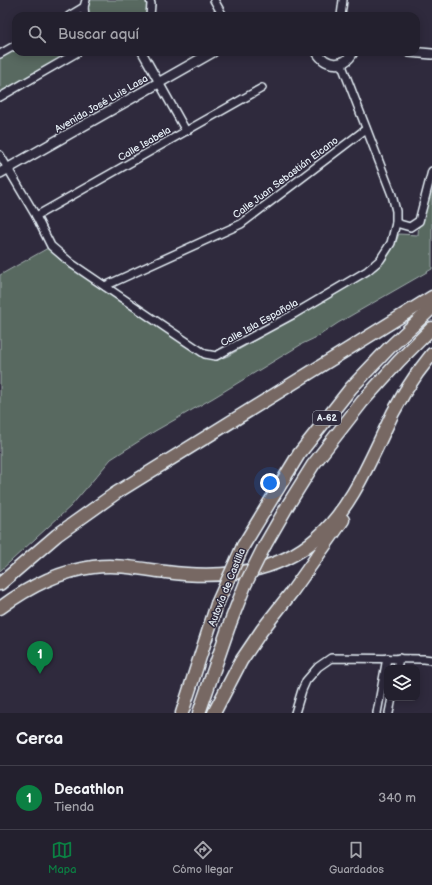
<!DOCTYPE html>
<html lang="es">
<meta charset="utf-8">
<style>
body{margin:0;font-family:"Balsamiq Sans",sans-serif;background:#2f2d3a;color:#f1f3f6}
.controls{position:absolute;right:12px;bottom:12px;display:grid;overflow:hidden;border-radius:8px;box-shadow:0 2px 10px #0003}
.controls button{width:36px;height:36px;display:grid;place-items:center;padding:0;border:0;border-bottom:1px solid #403e4a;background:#23202e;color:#f1f3f6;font:20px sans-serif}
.you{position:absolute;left:270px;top:483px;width:14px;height:14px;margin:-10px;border:3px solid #fff;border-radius:50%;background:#1a73e8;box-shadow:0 0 0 6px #1a73e833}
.badge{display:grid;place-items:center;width:26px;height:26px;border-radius:50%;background:#0b8043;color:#fff;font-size:13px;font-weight:700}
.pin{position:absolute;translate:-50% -33px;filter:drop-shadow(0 1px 2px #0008)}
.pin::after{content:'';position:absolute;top:21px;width:14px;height:12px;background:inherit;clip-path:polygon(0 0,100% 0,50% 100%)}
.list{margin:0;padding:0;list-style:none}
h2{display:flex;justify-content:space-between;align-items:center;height:52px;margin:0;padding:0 16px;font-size:17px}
h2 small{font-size:13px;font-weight:400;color:#a3a3aa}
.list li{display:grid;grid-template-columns:26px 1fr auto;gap:12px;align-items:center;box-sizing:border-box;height:64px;padding:0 16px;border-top:1px solid #403e4a}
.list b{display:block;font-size:15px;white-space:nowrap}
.list p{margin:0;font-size:13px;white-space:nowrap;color:#a3a3aa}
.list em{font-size:13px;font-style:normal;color:#a3a3aa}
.icon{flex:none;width:22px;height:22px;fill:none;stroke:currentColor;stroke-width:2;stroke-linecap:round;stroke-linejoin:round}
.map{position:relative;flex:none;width:432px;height:713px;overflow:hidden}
.search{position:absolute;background:#23202e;box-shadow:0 2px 10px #0003;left:12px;right:12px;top:12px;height:44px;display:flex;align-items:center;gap:10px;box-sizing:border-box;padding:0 14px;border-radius:12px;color:#a3a3aa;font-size:15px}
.sheet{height:116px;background:#23202e}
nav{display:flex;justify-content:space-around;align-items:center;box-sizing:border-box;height:56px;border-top:1px solid #403e4a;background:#23202e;font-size:11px;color:#a3a3aa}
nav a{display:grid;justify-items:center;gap:2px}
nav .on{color:#0b8043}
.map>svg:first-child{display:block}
</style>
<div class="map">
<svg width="432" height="713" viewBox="0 0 432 713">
<rect width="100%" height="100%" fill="#2f2a3d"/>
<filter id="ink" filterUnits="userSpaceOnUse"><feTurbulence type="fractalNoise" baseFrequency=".025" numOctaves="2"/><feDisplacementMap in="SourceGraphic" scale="8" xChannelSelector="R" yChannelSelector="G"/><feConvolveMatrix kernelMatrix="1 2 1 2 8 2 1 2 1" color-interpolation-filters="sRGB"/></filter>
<g filter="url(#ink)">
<!-- green -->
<g fill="#586961" stroke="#a0adac">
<path d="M88,0H148V16H88L87,8Z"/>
<path d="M16,48V52H71L0,92V57Z"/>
<path d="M432,168V269L338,323L317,337L302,344L213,398L155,431L111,459L71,506L0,571V275L48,248L59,259L201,356C211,361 218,360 228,356L377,269C388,259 394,248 399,234L418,235L419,221Z"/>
</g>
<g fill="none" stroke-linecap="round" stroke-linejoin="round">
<!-- street casing -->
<g stroke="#e8f1f8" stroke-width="10">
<g id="street">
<path d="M150,0L151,4L150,16"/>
<path d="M214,0L223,16"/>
<path d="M69,16L84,7"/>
<path d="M85,16L84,7L86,0"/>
<path d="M341,16L343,0"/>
<path d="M142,52L186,131"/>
<path d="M0,54L16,45"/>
<path d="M0,97L78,52"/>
<path d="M0,155L36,216L51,246L72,264L181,338L205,354L216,356L294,314L367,271L380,260L391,243L396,223V211L392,195L343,68V62"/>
<path d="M36,216L262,88"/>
<path d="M396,223L410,227L419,221L432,171"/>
<path d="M105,286L241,224L366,129"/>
<path d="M397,668L399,658"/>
<path d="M295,713L302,690L306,681L318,667L331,658L424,659L432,660"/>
<path d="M377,713L387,658"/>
<path d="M389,713L392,698"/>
</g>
</g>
<!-- secondary casing -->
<g stroke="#e8f1f8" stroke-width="12">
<g id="secondary">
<path d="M317,52C326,67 345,68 353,52"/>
<path d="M409,52L432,54"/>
<path d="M0,173L213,52"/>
</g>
</g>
<!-- highway casing -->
<g stroke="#e8f1f8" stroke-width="15">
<g id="highway">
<path d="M265,545L288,505L313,465L362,402L399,361L432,328"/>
<path d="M243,546L299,454L351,388L389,348L432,308"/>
<path d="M0,584L57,535L116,493L432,297"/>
<path d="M0,608C27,588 60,571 93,567C118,564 142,569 166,572C219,579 275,575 317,538C348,511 366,470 383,434C395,406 413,377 432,354"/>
<path d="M182,713L217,604"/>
<path d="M199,713L229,626"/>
<path d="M214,713L241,661L262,630L291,593L343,520"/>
</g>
</g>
<!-- street -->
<use href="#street" stroke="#2f2a3d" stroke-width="7"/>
<!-- secondary -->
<use href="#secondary" stroke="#2f2a3d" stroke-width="9"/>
<!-- highway -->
<use href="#highway" stroke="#776864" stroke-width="12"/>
<!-- highway-bridge casing -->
<g stroke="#e8f1f8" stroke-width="15" stroke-linecap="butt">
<g id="highway-bridge">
<path d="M217,604L243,546"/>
<path d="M229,626L245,585L265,545"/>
</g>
</g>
<!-- highway-bridge -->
<use href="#highway-bridge" stroke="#776864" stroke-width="12"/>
</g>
</g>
<g text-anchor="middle" stroke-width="3" stroke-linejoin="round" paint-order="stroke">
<!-- shield labels -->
<rect fill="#2f2a3d" stroke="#b0b5c0" stroke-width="1" x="313" y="411" width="28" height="14" rx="3"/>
<g font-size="9" font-weight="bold" fill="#e8f1f8">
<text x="327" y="421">A-62</text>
</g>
<!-- street labels -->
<g font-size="10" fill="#e8f1f8" stroke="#2f2a3d">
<text transform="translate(101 103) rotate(-30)" y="4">Avenida José Luis Lasa</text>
<text transform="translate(144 143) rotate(-30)" y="4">Calle Isabela</text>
<text transform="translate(285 177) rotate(-37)" y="4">Calle Juan Sebastián Elcano</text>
<text transform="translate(259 322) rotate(-29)" y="4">Calle Isla Española</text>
<text transform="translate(226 587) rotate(-68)" y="4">Autovía de Castilla</text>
</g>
</g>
</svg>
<div class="controls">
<button><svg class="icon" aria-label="layers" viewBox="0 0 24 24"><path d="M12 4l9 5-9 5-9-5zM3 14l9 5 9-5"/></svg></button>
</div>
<div class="you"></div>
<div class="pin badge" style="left:40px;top:674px">1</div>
<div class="search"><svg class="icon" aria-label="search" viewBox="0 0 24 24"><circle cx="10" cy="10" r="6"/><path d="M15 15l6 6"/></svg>Buscar aquí</div>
</div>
<section class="sheet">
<h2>Cerca<small></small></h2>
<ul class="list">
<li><span class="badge">1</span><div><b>Decathlon</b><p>Tienda</p></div><em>340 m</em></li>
</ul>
</section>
<nav>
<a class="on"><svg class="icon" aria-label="map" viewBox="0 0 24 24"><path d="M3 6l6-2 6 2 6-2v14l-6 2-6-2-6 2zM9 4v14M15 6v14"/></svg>Mapa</a>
<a><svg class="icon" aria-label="directions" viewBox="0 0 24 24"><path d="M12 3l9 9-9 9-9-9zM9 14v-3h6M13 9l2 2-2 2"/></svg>Cómo llegar</a>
<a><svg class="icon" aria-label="saved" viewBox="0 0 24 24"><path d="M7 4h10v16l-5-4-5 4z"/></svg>Guardados</a>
</nav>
